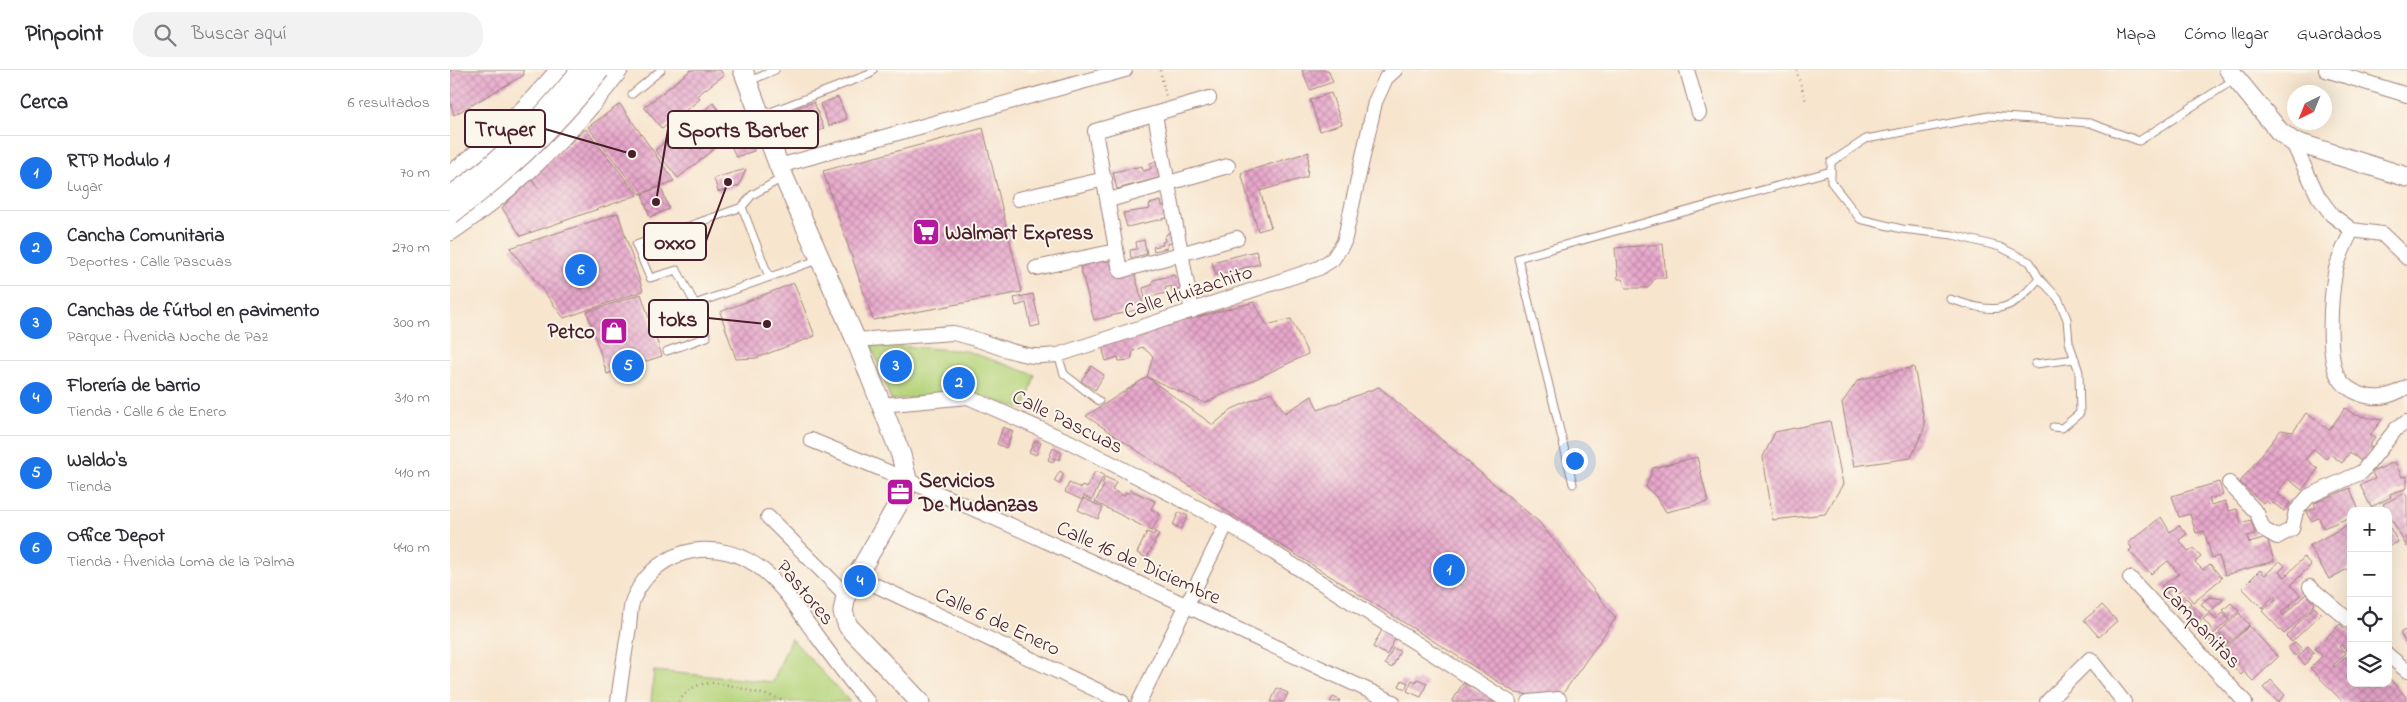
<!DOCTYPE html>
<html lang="es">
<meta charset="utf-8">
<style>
body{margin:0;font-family:"Indie Flower",sans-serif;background:#f2f2f3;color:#2b2b33}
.controls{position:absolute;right:15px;bottom:15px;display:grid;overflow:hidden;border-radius:10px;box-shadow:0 5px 20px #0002}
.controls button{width:45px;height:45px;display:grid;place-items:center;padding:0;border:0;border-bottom:1px solid #e1e1e2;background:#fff;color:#2b2b33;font:25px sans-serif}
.compass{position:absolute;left:1837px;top:15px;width:45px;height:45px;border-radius:50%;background:#fff;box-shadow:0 5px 20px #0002;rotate:223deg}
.you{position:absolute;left:1124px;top:390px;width:18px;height:18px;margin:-12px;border:4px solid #fff;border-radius:50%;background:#1a73e8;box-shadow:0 0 0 8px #1a73e833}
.badge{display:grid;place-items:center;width:32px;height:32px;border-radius:50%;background:#1a73e8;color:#fff;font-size:16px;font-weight:700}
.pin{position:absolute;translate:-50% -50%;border:2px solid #fff;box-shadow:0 1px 5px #0006}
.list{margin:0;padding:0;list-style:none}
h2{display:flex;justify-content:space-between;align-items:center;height:65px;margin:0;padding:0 20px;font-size:21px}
h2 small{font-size:16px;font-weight:400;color:#7c7c81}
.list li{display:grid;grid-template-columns:32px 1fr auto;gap:15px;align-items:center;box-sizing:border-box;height:75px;padding:0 20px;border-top:1px solid #e1e1e2}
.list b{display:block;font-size:19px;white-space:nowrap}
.list p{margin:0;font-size:16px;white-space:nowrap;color:#7c7c81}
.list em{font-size:16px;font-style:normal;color:#7c7c81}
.icon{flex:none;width:28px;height:28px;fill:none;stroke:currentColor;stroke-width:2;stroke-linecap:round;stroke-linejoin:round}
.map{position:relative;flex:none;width:1957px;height:632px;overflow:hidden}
header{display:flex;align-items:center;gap:30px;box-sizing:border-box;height:70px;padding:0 25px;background:#fff;border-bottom:1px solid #e1e1e2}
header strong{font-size:24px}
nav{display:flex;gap:28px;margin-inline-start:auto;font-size:18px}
.search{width:350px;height:45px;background:#f2f2f3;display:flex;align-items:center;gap:12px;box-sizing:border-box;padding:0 18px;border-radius:20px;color:#7c7c81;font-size:19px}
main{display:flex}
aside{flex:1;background:#fff}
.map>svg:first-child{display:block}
</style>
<header>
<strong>Pinpoint</strong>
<div class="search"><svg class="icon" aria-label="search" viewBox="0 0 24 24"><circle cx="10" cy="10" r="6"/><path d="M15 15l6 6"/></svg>Buscar aquí</div>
<nav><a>Mapa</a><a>Cómo llegar</a><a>Guardados</a></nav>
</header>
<main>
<aside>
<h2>Cerca<small>6 resultados</small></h2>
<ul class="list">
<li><span class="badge">1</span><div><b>RTP Modulo 1</b><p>Lugar</p></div><em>70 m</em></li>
<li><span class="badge">2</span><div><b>Cancha Comunitaria</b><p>Deportes · Calle Pascuas</p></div><em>270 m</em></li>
<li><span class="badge">3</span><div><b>Canchas de fútbol en pavimento</b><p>Parque · Avenida Noche de Paz</p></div><em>300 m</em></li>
<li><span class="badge">4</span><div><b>Florería de barrio</b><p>Tienda · Calle 6 de Enero</p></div><em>310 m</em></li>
<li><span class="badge">5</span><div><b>Waldo's</b><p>Tienda</p></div><em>410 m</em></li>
<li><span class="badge">6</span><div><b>Office Depot</b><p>Tienda · Avenida Loma de la Palma</p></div><em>440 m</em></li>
</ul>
</aside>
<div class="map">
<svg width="1957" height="632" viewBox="0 0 1957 632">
<defs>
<pattern id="building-cross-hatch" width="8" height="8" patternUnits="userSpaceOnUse" patternTransform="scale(1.25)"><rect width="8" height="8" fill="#e7a7cb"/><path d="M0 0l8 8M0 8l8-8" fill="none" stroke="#bd87a5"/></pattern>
</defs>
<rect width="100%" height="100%" fill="#fbf7ec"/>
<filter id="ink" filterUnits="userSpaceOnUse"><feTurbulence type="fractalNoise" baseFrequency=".02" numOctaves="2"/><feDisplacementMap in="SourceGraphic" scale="10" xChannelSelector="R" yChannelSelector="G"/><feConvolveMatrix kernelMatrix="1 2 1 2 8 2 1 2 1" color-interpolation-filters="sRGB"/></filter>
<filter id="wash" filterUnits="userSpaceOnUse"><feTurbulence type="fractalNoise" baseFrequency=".0096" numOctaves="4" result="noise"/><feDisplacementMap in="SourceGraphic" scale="20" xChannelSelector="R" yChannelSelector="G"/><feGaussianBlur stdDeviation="1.12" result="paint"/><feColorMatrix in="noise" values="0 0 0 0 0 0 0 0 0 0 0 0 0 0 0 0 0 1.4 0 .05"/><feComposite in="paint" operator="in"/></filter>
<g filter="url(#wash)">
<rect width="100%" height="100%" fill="#f7e5ce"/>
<!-- grass -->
<g fill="#b5d47c" stroke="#807a54">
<path d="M421,274L517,281L585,305L575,339L516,322L441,330Z"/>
<path d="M341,568L400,632H201L204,601L323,612Z"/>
</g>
<g id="blocks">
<!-- building -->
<g fill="url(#building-cross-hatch)">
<path d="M0,0H73L74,5L4,45L0,31Z"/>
<path d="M241,0H270L274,5L248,25L250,29L212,59L194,37Z"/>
<path d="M852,0H878L883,12L860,20Z"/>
<path d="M881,23L892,54L870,61L860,30Z"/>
<path d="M388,27L397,49L379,56L370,34Z"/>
<path d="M364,32L374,59L349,69L339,41Z"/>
<path d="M263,33L286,61L228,108L205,80Z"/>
<path d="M170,34L224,111L190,124L138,57Z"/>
<path d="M533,58L572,222L423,250L373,101Z"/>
<path d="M136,59L188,125L71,166L52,138L80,108L89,119L80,108Z"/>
<path d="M295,62L303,70L304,81L286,87L279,71Z"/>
<path d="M859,82L857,107L810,121L821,157L808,161L791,103Z"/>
<path d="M708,91L712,107L667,119L663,102L692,96L693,101L701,99L700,93Z"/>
<path d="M296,99L289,116L268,122L264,108Z"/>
<path d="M211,117L219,139L200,147L192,124Z"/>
<path d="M711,131L712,136L718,135L721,147L677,157L673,143L700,139L699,134Z"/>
<path d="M168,143L193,221L114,248L60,178Z"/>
<path d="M724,161L726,172L717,174V178L704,181L703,177L713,175L712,172L715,171L714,167L718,163Z"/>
<path d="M694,170L697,184L681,188L680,180L687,179L686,172Z"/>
<path d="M1213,174L1216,208H1205L1198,218H1176L1172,209H1168L1165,178Z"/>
<path d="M806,181L810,194L766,205L762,192Z"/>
<path d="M653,189V191H670L683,198L694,238L644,250L629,192Z"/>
<path d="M724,205L725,208L732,207L735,218L722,221L721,216L715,218L716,223L695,228L693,218L702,215L703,210Z"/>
<path d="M344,213L365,266L306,288L286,289L270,242Z"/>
<path d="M191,224L212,286L157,304L137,242Z"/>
<path d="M583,224L590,255L581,257L576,233L566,236L564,228Z"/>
<path d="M804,232L817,255L841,249L858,284L755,333L697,307L763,355L782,339L821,322L835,343L862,326L868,340L929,317L1089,452L1166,548L1109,629L1066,623L786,447L636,346L697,307L703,286L692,277L683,281L681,290L669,291L668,287L656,291L651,273Z"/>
<path d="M641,296L654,305L645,320L631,311Z"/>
<path d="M1464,297L1475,356L1461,388L1404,396L1392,333L1408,310Z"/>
<path d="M1895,338L1905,345L1932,350L1920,365L1925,368L1919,376L1922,378L1912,392L1900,382L1892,393L1880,384L1876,389L1864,379L1856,389L1868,399L1852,420L1838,409L1827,423L1840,433L1834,441L1823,433L1821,435L1816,431L1814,434L1790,412L1831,360L1843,362L1856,343L1879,360Z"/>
<path d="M1380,351L1393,414L1375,444L1323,450L1313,387L1325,362Z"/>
<path d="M553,357L563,361L556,378L547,374Z"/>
<path d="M585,370L591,373L586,385L579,382Z"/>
<path d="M603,378L612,383L609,390L605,388L603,392L598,390Z"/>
<path d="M1247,387L1258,432L1216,442L1208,429L1196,417L1203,398Z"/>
<path d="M1945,392L1952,407L1957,406V418L1940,424L1941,427L1921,437L1910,415L1925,409L1922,402Z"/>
<path d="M610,401L614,404L609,414L604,411Z"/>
<path d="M645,401L654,405L642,430L634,426L632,430L615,422L619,413L631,418L632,416L637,418Z"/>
<path d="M655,407L666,412L662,420L674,426L676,422L680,424V420L705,431L701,439L710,444L702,461L645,432L654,416L652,414Z"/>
<path d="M1769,412L1773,425L1759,429L1761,435L1775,431L1779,441L1787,439L1791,453L1801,450L1805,464L1797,466L1799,473L1817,468L1824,491L1775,505L1769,486L1762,488L1754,461L1746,463L1740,444L1729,447L1722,426Z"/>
<path d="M1900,418L1909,441H1901V447L1873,458L1869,448L1861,451L1857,441L1866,438L1864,433Z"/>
<path d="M1955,423L1957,426V477L1933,434Z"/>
<path d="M634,428L653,438L648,449L628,440Z"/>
<path d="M729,442L738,446L731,459L723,455Z"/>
<path d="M1711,447L1720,462L1729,455L1737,464L1729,470L1739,482L1744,478L1751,487L1745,492L1753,500L1760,494L1772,508L1743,532L1732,519L1722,528L1711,516L1729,504L1718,491L1701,504L1679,481L1682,478L1678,473Z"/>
<path d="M1901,453V497L1879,509L1859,476Z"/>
<path d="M1938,454L1948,472L1938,477Z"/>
<path d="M697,462L704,465L705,462L709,464L697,488L687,483Z"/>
<path d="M1854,487L1861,495L1841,515L1850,525L1831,543L1833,546L1856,524L1865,534L1834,564L1812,541L1826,529L1824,526L1812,538L1792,518L1810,500L1815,505L1830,491L1835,496L1829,502L1835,507Z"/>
<path d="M1759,527L1774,529L1759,543L1751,534Z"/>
<path d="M1736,528L1741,533L1736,538L1731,533Z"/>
<path d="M1781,533L1789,541L1781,548L1773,540Z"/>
<path d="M1652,535L1667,551L1649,567L1634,550Z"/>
<path d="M1864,537L1871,544L1842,572L1836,566Z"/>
<path d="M1744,541L1752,550L1745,556L1737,547Z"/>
<path d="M1760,543L1766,550L1773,543L1779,550L1760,567L1757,564L1762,559L1753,549Z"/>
<path d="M1789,543L1799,555L1779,573L1769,562Z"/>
<path d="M1890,554L1901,565V585L1891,575L1889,577L1896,583L1883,596L1885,597L1895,587L1901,589V613H1938V607L1957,628L1954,632H1893L1860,598L1872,586L1865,579Z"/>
<path d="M1799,556L1828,587L1803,611L1794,602L1791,605L1771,583Z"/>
<path d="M1957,559V575L1950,563Z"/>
<path d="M932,560L946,567L937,585L923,577Z"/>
<path d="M1769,564L1778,574L1769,582L1759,571Z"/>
<path d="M1845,572L1852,579L1845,586L1838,578Z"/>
<path d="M1858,576L1864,582L1855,595L1848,587Z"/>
<path d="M943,578L950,581L942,598L935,594Z"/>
<path d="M967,609L977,613L971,627L957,621L962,610L966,612Z"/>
<path d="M952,610L958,613L955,619L949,616Z"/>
<path d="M1821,610L1835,625L1828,632L1813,618Z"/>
<path d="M1013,613L1049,632H1002Z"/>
<path d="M827,618L838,623L834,632H821Z"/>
<path d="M883,627L890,630L889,632H880Z"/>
</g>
</g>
</g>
<g filter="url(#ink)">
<use href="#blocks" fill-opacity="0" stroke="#a0827c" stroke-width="1"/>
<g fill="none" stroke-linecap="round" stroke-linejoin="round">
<!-- lane casing -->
<g stroke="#a0827c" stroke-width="9">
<g id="lane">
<path d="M298,12L325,0"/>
<path d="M182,24L211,0"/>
<path d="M310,46L420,4L423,0"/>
<path d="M334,107L302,125L292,137L186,175L200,208L227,200L245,234L370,189"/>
<path d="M292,137L319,207"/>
<path d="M1589,208L1608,228L1617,249L1619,272L1629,302L1630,343L1612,358L1603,357"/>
<path d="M1500,229C1542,243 1559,246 1589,208L1580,192L1550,177L1503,165L1452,159L1410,149L1381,112V92L1416,69L1539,46L1640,53L1689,71L1785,9"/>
<path d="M207,245L245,234L257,267L217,281"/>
<path d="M608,285L614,304L649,331"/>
<path d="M1585,294L1625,289"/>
<path d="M1123,414L1068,188L1381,101"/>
</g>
</g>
<!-- street casing -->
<g stroke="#a0827c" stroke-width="16">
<g id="street">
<path d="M1237,0L1249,43"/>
<path d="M1876,0L1957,25"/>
<path d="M759,28L645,61L670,201L787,168"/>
<path d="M705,45L742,241"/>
<path d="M1842,71L1868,126L1882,145L1902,160L1932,164L1957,188"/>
<path d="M329,96L675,0"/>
<path d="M568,129L655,109"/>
<path d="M659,130L778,96"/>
<path d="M1902,160C1896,173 1888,188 1885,203C1881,226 1876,289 1889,308C1894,316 1902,321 1910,324C1928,331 1941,326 1957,317"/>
<path d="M586,198L666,181"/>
<path d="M406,270L503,263C530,268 556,283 584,286C591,287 600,285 608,285L869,198L883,189L894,172L925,32L936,8L945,0"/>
<path d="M431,335L518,327L622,373L777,453L1059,632"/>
<path d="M361,370C558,450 750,542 943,632"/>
<path d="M1779,413L1807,443L1813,459L1827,467L1842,459L1846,441L1859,426L1912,402L1946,359L1957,352"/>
<path d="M318,447L396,525"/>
<path d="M406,506L672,632"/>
<path d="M1680,508L1795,632"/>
<path d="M1860,517L1901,552"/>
<path d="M1938,585L1957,601"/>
<path d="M168,632C171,607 175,582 179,557C180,548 180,535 184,527C209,474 271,466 314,501C332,516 345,535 358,554C377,580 396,607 418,632"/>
<path d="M689,632L777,453"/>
<path d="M1079,632L1109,629"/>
<path d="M1597,632L1640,589L1674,632"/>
</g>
</g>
<!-- secondary casing -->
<g stroke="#a0827c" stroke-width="21">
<g id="secondary">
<path d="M293,0L329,96L406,270L451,385L457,409L455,422L396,525L393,542L398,556L470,632"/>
<path d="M1779,0L1829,61L1842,71L1957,107"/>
<path d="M0,106C41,75 77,39 110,0"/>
<path d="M0,161C64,118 121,63 168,0"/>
</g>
</g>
<!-- path -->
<g stroke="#a0827c" stroke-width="2.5" stroke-dasharray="1 4" stroke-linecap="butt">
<path d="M710,0L716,27"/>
<path d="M1346,0L1356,31"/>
<path d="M229,632C247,602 278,615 304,622C314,625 327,626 335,632"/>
</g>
<!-- lane -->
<use href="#lane" stroke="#fff" stroke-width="7"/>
<!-- street -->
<use href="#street" stroke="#fff" stroke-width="14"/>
<!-- secondary -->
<use href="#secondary" stroke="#fff" stroke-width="19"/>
<!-- secondary-bridge casing -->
<g stroke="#a0827c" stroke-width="21" stroke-linecap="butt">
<g id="secondary-bridge">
<path d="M0,126C50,93 94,47 131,0"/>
<path d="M0,145C57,103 106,56 150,0"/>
</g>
</g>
<!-- secondary-bridge -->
<use href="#secondary-bridge" stroke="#fff" stroke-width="19"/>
</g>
</g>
<!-- icons -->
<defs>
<g id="supermarket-square" transform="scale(1.4375)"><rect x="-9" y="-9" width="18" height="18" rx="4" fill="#b5179e" stroke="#fbf7ec"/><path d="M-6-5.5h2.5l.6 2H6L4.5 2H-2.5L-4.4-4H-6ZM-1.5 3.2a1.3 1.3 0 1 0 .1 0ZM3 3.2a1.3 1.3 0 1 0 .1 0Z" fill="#fff"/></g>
<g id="shop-square" transform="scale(1.4375)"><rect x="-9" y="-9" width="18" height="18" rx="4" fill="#b5179e" stroke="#fbf7ec"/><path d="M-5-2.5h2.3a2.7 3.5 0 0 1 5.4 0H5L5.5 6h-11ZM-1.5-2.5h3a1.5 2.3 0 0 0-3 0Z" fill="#fff"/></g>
<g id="office-square" transform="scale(1.4375)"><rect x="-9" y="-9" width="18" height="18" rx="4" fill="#b5179e" stroke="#fbf7ec"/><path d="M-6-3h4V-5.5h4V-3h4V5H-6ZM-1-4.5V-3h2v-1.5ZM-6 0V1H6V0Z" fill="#fff"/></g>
</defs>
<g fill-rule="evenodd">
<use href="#supermarket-square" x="476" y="162"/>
<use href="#shop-square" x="164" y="261"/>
<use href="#office-square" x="450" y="422"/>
</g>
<g text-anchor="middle" stroke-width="4" stroke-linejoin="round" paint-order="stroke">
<!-- poi labels -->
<g font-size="21" font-weight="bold" fill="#4a1f2b" stroke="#fbf7ec" text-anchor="start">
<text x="495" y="169">Walmart Express</text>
<text x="145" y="268" text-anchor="end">Petco</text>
<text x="469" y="417">Servicios<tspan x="469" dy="24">De Mudanzas</tspan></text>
</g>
<!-- street labels -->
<g font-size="21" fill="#4a1f2b" stroke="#fbf7ec">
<text transform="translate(738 221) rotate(-18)" y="7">Calle Huizachito</text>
<text transform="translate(618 351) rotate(26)" y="7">Calle Pascuas</text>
<text transform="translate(689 492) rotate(24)" y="7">Calle 16 de Diciembre</text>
<text transform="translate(356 522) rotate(50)" y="7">Pastores</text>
<text transform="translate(548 551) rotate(25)" y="7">Calle 6 de Enero</text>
<text transform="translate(1752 556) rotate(47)" y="7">Campanitas</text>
</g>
</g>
<!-- callouts -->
<path fill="none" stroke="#4a1f2b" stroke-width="2" d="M182 84L95 59M206 132L218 59M278 112L256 171M317 254L258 248"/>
<g fill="#4a1f2b" stroke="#fbf7ec" stroke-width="2">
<circle cx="182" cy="84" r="5"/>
<circle cx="206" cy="132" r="5"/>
<circle cx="278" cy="112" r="5"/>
<circle cx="317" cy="254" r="5"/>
</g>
<g fill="#fbf7ec" stroke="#4a1f2b" stroke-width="2">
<rect x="15" y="40" width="80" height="37" rx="5"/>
<rect x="218" y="41" width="150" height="37" rx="5"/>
<rect x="194" y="153" width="62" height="37" rx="5"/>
<rect x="199" y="230" width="59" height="37" rx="5"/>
</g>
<g font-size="22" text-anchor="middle" font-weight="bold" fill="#4a1f2b">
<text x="55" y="66">Truper</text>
<text x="293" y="67">Sports Barber</text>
<text x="225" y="179">oxxo</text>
<text x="228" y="256">toks</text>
</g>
</svg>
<div class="controls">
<button>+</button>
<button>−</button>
<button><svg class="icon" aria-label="locate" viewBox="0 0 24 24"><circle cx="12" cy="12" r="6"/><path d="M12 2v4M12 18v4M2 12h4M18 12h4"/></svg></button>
<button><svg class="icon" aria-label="layers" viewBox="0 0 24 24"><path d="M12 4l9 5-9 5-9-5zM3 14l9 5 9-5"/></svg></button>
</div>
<svg class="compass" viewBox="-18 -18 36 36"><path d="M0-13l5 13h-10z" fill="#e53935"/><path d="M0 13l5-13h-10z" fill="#7c7c81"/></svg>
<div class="you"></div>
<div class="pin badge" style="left:999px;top:500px">1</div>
<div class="pin badge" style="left:509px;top:313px">2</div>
<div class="pin badge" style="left:446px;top:296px">3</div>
<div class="pin badge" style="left:410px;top:511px">4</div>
<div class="pin badge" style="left:178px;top:296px">5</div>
<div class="pin badge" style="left:131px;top:200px">6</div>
</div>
</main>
